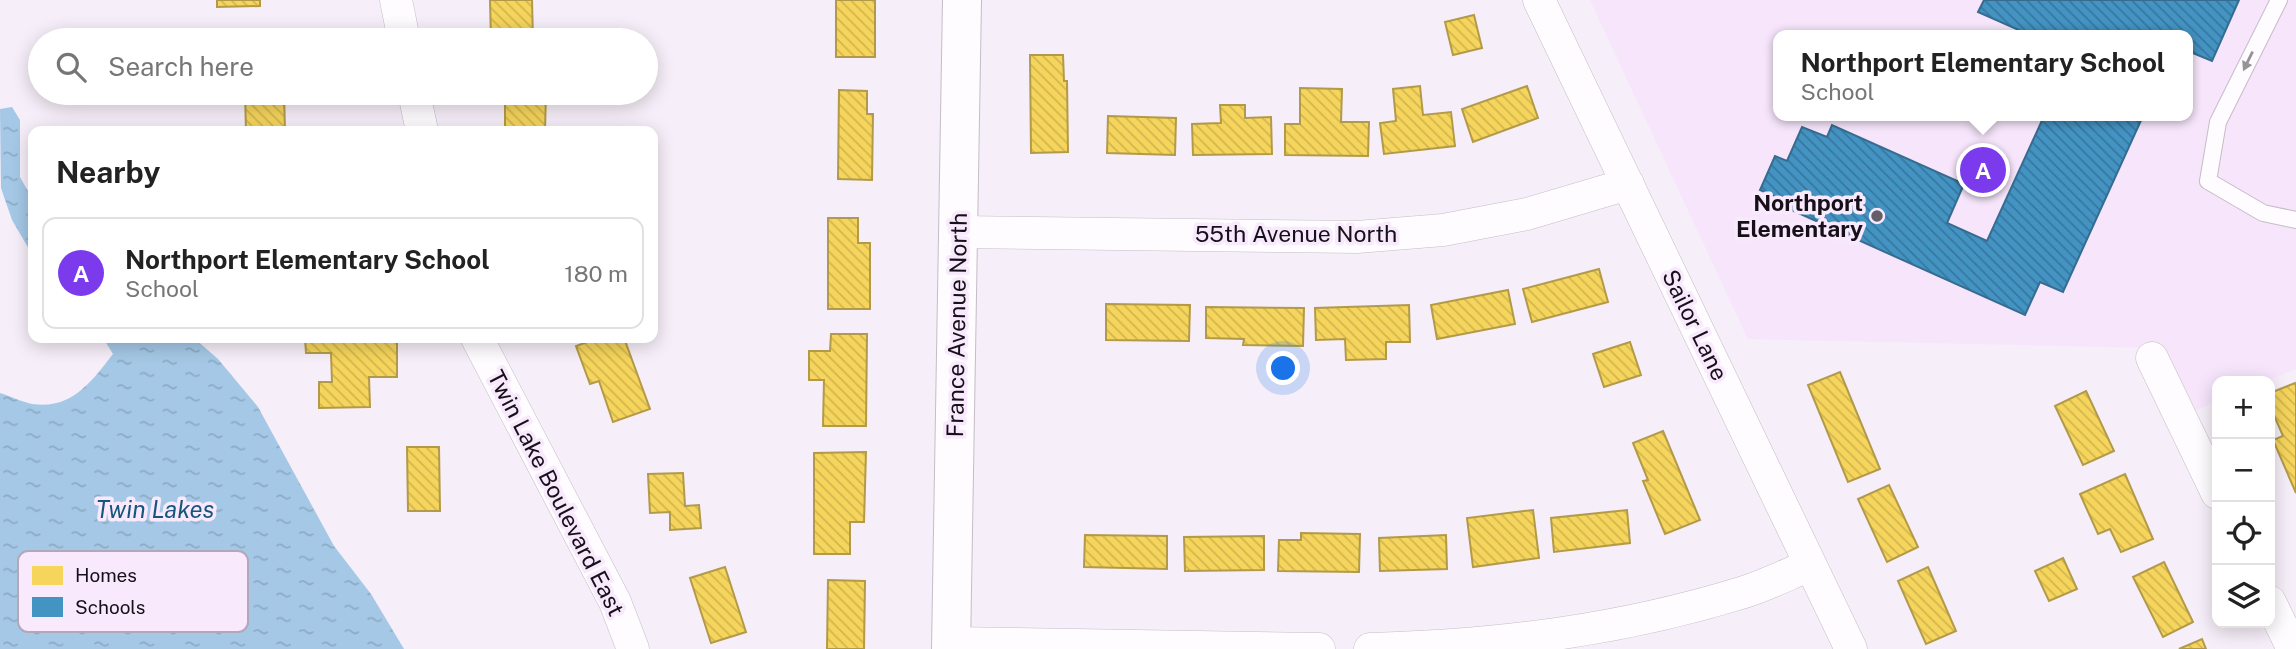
<!DOCTYPE html>
<meta charset="utf-8">
<style>
body{margin:0;font-family:"Public Sans",sans-serif;background:#f2f2f2;color:#222}
.controls{position:absolute;right:21px;bottom:21px;display:grid;overflow:hidden;border-radius:14px;box-shadow:0 4px 18px #0003}
.controls button{width:63px;height:63px;display:grid;place-items:center;padding:0;border:0;border-bottom:2px solid #e0e0e0;background:#fff;color:#222;font:35px sans-serif}
.you{position:absolute;left:1284px;top:369px;width:24px;height:24px;margin:-18px;border:5px solid #fff;border-radius:50%;background:#1a73e8;box-shadow:0 0 0 10px #1a73e833}
.badge{display:grid;place-items:center;width:46px;height:46px;border-radius:50%;background:#7c3aed;color:#fff;font-size:23px;font-weight:700}
.pin{position:absolute;translate:-50% -50%;border:4px solid #fff;box-shadow:0 2px 7px #0006}
.popup{position:absolute;left:1773px;top:30px;width:420px;height:91px;box-sizing:border-box;display:grid;place-content:center;border-radius:14px;background:#fff;filter:drop-shadow(0 2px 5px #0005);font-size:23px;white-space:nowrap;color:#767676}
.popup b{font-size:26px;color:#222}
.popup::after{content:'';position:absolute;left:50%;top:100%;margin-left:-14px;border:14px solid transparent;border-top-color:#fff}
.list{margin:0;padding:0;list-style:none}
h2{display:flex;justify-content:space-between;align-items:center;height:91px;margin:0;padding:0 28px;font-size:30px}
h2 small{font-size:23px;font-weight:400;color:#767676}
.list li{display:grid;grid-template-columns:46px 1fr auto;gap:21px;align-items:center;box-sizing:border-box;height:112px;margin:0 14px 14px;padding:0 14px;border:2px solid #e0e0e0;border-radius:14px}
.list b{display:block;font-size:26px;white-space:nowrap}
.list p{margin:0;font-size:23px;white-space:nowrap;color:#767676}
.list em{font-size:23px;font-style:normal;color:#767676}
.icon{flex:none;width:38px;height:38px;fill:none;stroke:currentColor;stroke-width:2;stroke-linecap:round;stroke-linejoin:round}
.map{position:relative;flex:none;width:2296px;height:649px;overflow:hidden}
.search{position:absolute;background:#fff;box-shadow:0 4px 18px #0003;left:28px;top:28px;width:630px;height:77px;display:flex;align-items:center;gap:18px;box-sizing:border-box;padding:0 24px;border-radius:38px;color:#767676;font-size:26px}
.panel{position:absolute;background:#fff;box-shadow:0 4px 18px #0003;left:28px;top:126px;width:630px;height:217px;border-radius:14px}
.map>svg:first-child{display:block}
</style>
<div class="map">
<svg width="2296" height="649" viewBox="0 0 2296 649">
<defs>
<pattern id="water-ripples" width="26" height="14" patternUnits="userSpaceOnUse" patternTransform="scale(1.75)"><rect width="26" height="14" fill="#a4c8e6"/><path d="M2 4q2-2 4 0t4 0M15 11q2-2 4 0t4 0" fill="none" stroke="#8cabc5"/></pattern>
<pattern id="homes-back-hatch" width="6" height="6" patternUnits="userSpaceOnUse" patternTransform="scale(1.75)"><rect width="6" height="6" fill="#f6d55c"/><path d="M-1 5l2 2M0 0l6 6M5-1l2 2" fill="none" stroke="#d2b64f"/></pattern>
<pattern id="schools-back-hatch" width="6" height="6" patternUnits="userSpaceOnUse" patternTransform="scale(1.75)"><rect width="6" height="6" fill="#4393c3"/><path d="M-1 5l2 2M0 0l6 6M5-1l2 2" fill="none" stroke="#37779d"/></pattern>
</defs>
<rect width="100%" height="100%" fill="#f6eef8"/>
<!-- built -->
<path fill="#f6e5fb" fill-rule="evenodd" d="M1590,0H2296V369L2266,381H2217V401L2194,411L2156,348L1748,339ZM1778,35H2188V116H1778Z"/>
<!-- water -->
<g fill="url(#water-ripples)">
<path d="M12,107L20,120V177L33,200V256L12,220L1,188L0,109Z"/>
<path d="M103,338H194L218,359L258,407L334,546L371,594L404,649H0V393C10,396 22,402 32,404C72,410 92,381 113,354Z"/>
</g>
<!-- homes -->
<g fill="url(#homes-back-hatch)" stroke="#b39a48" stroke-width="2">
<path d="M217,0H260V6L217,7Z"/>
<path d="M490,0H532L533,40H491Z"/>
<rect x="836" y="0" width="39" height="57"/>
<path d="M1474,15L1482,48L1453,55L1445,22Z"/>
<path d="M1030,55H1063L1064,81H1067L1068,152L1031,153Z"/>
<path d="M1420,86L1423,115L1451,112L1455,146L1384,154L1380,123L1396,121L1393,89Z"/>
<path d="M1527,86L1538,118L1473,142L1462,109Z"/>
<path d="M1300,88L1342,89L1341,122H1369L1368,156L1285,155V124H1300Z"/>
<path d="M839,90L867,91V114H873L872,180L838,179Z"/>
<path d="M245,93H284L285,131H246Z"/>
<path d="M505,93H546L545,131H505Z"/>
<path d="M1220,105H1245V118L1271,117L1272,154L1193,155L1192,124L1221,123Z"/>
<path d="M1108,116L1176,118L1175,155L1107,153Z"/>
<path d="M828,218H858V243H870V309H828Z"/>
<path d="M1599,269L1608,302L1532,322L1523,289Z"/>
<path d="M1508,290L1515,324L1437,339L1431,305Z"/>
<path d="M1106,304L1190,305L1189,341L1106,340Z"/>
<path d="M1409,305L1410,342H1386V359L1346,360L1345,339L1316,340L1315,308Z"/>
<path d="M1206,307L1304,308L1303,346L1243,345L1244,339L1206,338Z"/>
<path d="M831,334H867L866,426H823L824,380H809V351H830Z"/>
<path d="M305,338L397,340V377H369L370,407L319,408V382H332L331,353H306Z"/>
<path d="M598,338H624L650,409L613,422L599,381L590,384L576,346Z"/>
<path d="M1630,342L1641,375L1604,387L1593,354Z"/>
<path d="M1840,372L1880,469L1848,482L1808,385Z"/>
<path d="M2295,383L2296,386V493L2273,440L2283,436L2270,406V393Z"/>
<path d="M2086,391L2114,451L2083,465L2055,406Z"/>
<path d="M1663,431L1700,520L1665,534L1643,481L1648,480L1633,443Z"/>
<path d="M407,447H439L440,511H408Z"/>
<path d="M866,452L864,522H850V554H814V453Z"/>
<path d="M683,473L685,506L699,505L701,528L670,530V512L650,513L648,474Z"/>
<path d="M2125,474L2153,539L2121,552L2110,529L2098,534L2080,494Z"/>
<path d="M1889,485L1918,547L1887,562L1858,499Z"/>
<path d="M1533,510L1539,558L1473,567L1467,518Z"/>
<path d="M1627,510L1630,543L1554,552L1551,518Z"/>
<path d="M1301,533L1360,534L1359,572L1278,571L1279,540H1301Z"/>
<path d="M1085,535L1167,536V569L1084,567Z"/>
<path d="M1446,535L1447,569L1380,571L1379,538Z"/>
<path d="M1264,536V570L1185,571L1184,537Z"/>
<path d="M2063,558L2077,589L2049,601L2035,571Z"/>
<path d="M2164,562L2193,622L2163,637L2133,577Z"/>
<path d="M725,567L746,632L711,643L690,578Z"/>
<path d="M1928,567L1956,631L1926,644L1898,581Z"/>
<path d="M828,580L865,581L864,649H827Z"/>
<path d="M2202,639L2206,649H2179Z"/>
</g>
<!-- schools -->
<g fill="url(#schools-back-hatch)" stroke="#366c90" stroke-width="2">
<path d="M1984,0H2239L2212,61L2188,51V35H2030L1978,12Z"/>
<path d="M2044,116H2143L2063,292L2040,282L2025,315L1787,208L1789,203L1760,190L1775,156L1787,161L1802,127L1827,137L1832,125L1964,184L1947,223L1987,241Z"/>
</g>
<g fill="none" stroke-linecap="round" stroke-linejoin="round">
<!-- lane casing -->
<g stroke="#c4bdc6" stroke-width="18">
<path id="lane" d="M2279,0L2218,122L2208,181L2263,213L2296,220"/>
</g>
<!-- street casing -->
<g stroke="#c4bdc6" stroke-width="33">
<g id="street">
<path d="M396,0L404,40"/>
<path d="M1539,0L1851,649"/>
<path d="M414,93L422,131"/>
<path d="M959,232L1357,237L1443,230L1527,214L1628,184"/>
<path d="M477,338L615,602L633,649"/>
<path d="M2152,358L2217,493"/>
<path d="M2270,602L2293,649"/>
<path d="M951,643L1319,649"/>
<path d="M1370,649C1499,645 1617,631 1741,593C1765,586 1788,574 1810,565"/>
</g>
</g>
<!-- secondary casing -->
<g stroke="#c4bdc6" stroke-width="40">
<path id="secondary" d="M951,649L962,0"/>
</g>
<!-- lane -->
<use href="#lane" stroke="#fefcfe" stroke-width="16"/>
<!-- street -->
<use href="#street" stroke="#fefcfe" stroke-width="32"/>
<!-- secondary -->
<use href="#secondary" stroke="#fefcfe" stroke-width="38"/>
</g>
<!-- one-way arrows -->
<defs><path id="oneway-solid" d="M-6-.8H1V-3.2L6.5 0L1 3.2V.8H-6Z" transform="scale(1.75)"/></defs>
<use fill="#969296" href="#oneway-solid" transform="translate(2248 61) rotate(116)"/>
<!-- markers -->
<circle fill="#645e66" stroke="#f8e9fd" stroke-width="2.5" cx="1877" cy="216" r="7"/>
<g text-anchor="middle" stroke-width="7" stroke-linejoin="round" paint-order="stroke">
<!-- poi labels -->
<g font-size="23" font-weight="bold" fill="#161018" stroke="#f8e9fd" text-anchor="end">
<text x="1863" y="211">Northport<tspan x="1863" dy="26">Elementary</tspan></text>
</g>
<!-- street labels -->
<g font-size="23" fill="#161018" stroke="#f8e9fd">
<text x="1296" y="242">55th Avenue North</text>
<text transform="translate(957 325) rotate(-89)" y="8">France Avenue North</text>
<text transform="translate(1695 325) rotate(64)" y="8">Sailor Lane</text>
<text transform="translate(556 493) rotate(63)" y="8">Twin Lake Boulevard East</text>
</g>
<!-- water labels -->
<g font-size="24" font-style="italic" fill="#16567c" stroke="#f8e9fd">
<text x="155" y="518">Twin Lakes</text>
</g>
</g>
<!-- legend -->
<rect x="18" y="551" width="230" height="81" rx="10" fill="#f8e9fd" stroke="#b4a8b8" stroke-width="2"/>
<rect x="32" y="566" width="31" height="19" fill="#f6d55c"/>
<rect x="32" y="597" width="31" height="20" fill="#4393c3"/>
<g font-size="19" fill="#161018">
<text x="75" y="582">Homes</text>
<text x="75" y="614">Schools</text>
</g>
</svg>
<div class="controls">
<button>+</button>
<button>−</button>
<button><svg class="icon" aria-label="locate" viewBox="0 0 24 24"><circle cx="12" cy="12" r="6"/><path d="M12 2v4M12 18v4M2 12h4M18 12h4"/></svg></button>
<button><svg class="icon" aria-label="layers" viewBox="0 0 24 24"><path d="M12 4l9 5-9 5-9-5zM3 14l9 5 9-5"/></svg></button>
</div>
<div class="you"></div>
<div class="pin badge" style="left:1983px;top:170px">A</div>
<div class="popup"><b>Northport Elementary School</b>School</div>
<div class="search"><svg class="icon" aria-label="search" viewBox="0 0 24 24"><circle cx="10" cy="10" r="6"/><path d="M15 15l6 6"/></svg>Search here</div>
<section class="panel">
<h2>Nearby<small></small></h2>
<ul class="list">
<li><span class="badge">A</span><div><b>Northport Elementary School</b><p>School</p></div><em>180 m</em></li>
</ul>
</section>
</div>
